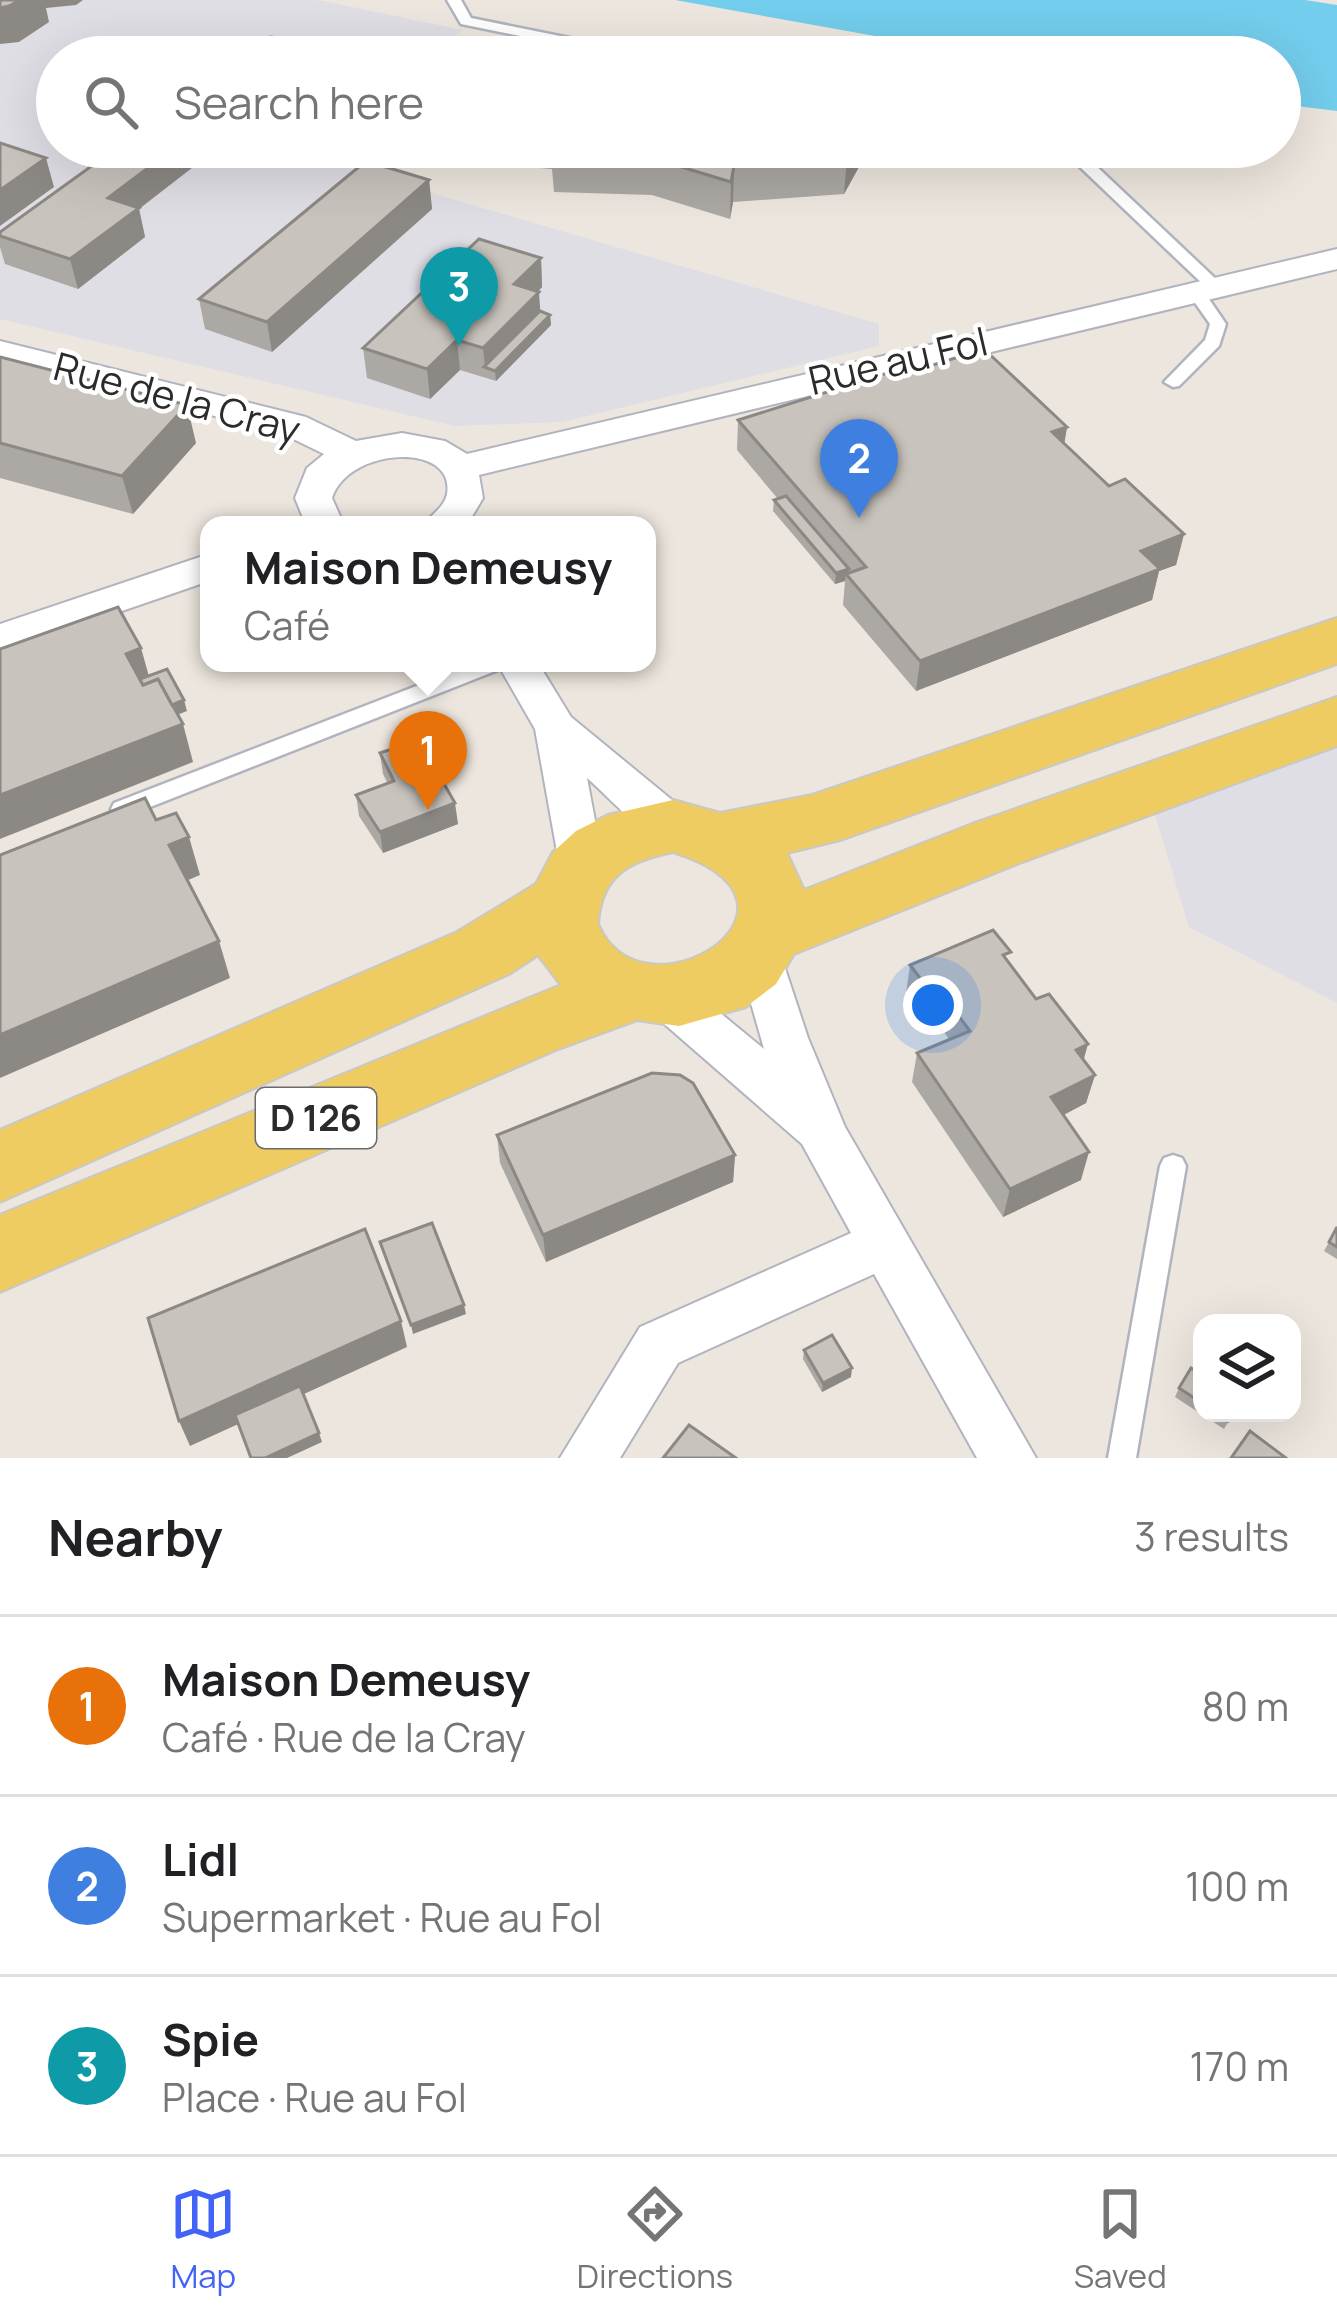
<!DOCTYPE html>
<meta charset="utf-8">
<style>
body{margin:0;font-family:Manrope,sans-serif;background:#f6f6f6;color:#202124}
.controls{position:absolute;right:36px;bottom:36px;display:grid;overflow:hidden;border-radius:24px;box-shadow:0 12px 48px #0002}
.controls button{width:108px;height:108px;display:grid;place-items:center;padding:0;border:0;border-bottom:3px solid #e0e0e0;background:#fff;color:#202124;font:60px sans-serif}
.you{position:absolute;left:933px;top:1005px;width:42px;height:42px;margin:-30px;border:9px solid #fff;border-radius:50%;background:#1a73e8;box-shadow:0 0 0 18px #1a73e833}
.badge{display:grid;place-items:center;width:78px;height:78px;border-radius:50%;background:#4164f6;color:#fff;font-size:39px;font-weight:700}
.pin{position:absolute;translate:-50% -99px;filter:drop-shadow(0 3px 6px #0008)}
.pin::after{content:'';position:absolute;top:63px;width:42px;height:36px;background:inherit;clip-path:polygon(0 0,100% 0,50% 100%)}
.popup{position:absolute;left:200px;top:516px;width:456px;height:156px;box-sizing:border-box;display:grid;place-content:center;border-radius:24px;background:#fff;filter:drop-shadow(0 3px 9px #0005);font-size:39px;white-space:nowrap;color:#757577}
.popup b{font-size:45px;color:#202124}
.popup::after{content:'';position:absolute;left:50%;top:100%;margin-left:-24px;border:24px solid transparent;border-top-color:#fff}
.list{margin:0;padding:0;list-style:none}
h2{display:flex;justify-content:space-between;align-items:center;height:156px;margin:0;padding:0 48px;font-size:51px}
h2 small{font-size:39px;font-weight:400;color:#757577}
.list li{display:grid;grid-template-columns:78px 1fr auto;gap:36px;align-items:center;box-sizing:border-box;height:180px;padding:0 48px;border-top:3px solid #e0e0e0}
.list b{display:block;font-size:45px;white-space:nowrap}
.list p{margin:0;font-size:39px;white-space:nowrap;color:#757577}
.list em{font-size:39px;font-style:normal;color:#757577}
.icon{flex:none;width:66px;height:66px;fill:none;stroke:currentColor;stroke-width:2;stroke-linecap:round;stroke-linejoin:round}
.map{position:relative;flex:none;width:1337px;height:1458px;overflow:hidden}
.search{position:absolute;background:#fff;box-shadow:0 12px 48px #0002;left:36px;right:36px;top:36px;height:132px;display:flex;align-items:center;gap:30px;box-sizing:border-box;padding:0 42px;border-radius:66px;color:#757577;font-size:45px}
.sheet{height:696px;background:#fff}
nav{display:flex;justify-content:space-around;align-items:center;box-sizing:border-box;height:168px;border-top:3px solid #e0e0e0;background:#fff;font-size:33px;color:#757577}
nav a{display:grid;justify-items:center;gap:6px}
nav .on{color:#4164f6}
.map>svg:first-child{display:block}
</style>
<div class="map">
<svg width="1337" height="1458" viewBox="0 0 1337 1458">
<rect width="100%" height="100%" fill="#ede6de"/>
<!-- industrial -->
<g fill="#e0dee5">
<path d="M0,0H318L463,30L430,57H57V147H319L309,157L879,324V346L562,422L455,426L0,319Z"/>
<path d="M1337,741V1003L1189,927L1154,812Z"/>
</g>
<!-- water -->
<path fill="#73cdec" d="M675,0H1305L1337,5V111L1280,104V57H992Z"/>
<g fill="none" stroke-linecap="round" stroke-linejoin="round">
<!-- lane casing -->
<g stroke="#b1b4be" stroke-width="5">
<g id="lane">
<path d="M447,0H461L471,18L644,53L651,57H623L461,24Z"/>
<path d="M1059,147H1076L1219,282V288H1207Z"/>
<path d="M1194,285L1200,286L1226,324L1219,346L1179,386L1173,387L1164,382L1205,340L1210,324L1186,290Z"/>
<path d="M476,663H506L503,668L130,815H114L111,809L114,803Z"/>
<path d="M1173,1155L1182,1158L1186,1166L1136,1458H1108L1160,1166L1164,1158Z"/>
</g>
</g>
<!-- street casing -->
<g stroke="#b1b4be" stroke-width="4">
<g id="street">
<path d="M1337,249V269L479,475L483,498L467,525H424C431,514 444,508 447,494C456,441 348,447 332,498L344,525H306L295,498L307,468L324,454L281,433L0,361V341L306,417L356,441L402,433L445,441L467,454Z"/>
<path d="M209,554V581L0,653V624Z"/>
<path d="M497,663H538L571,717L689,814L695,826L689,838C651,850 614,801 587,778L603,863L597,875L581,880L565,875L559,863L535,729Z"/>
<path d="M760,935L776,941L808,1038L845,1127L1036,1458H977L874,1274L678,1363L620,1458H560L640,1327L851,1233L802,1144L646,1008L639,994L646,980L663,974L680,980L764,1049L737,954L744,941Z"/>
</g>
</g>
<!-- primary casing -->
<g stroke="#c8c8c8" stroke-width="4">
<path id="primary" d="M1337,618V664L840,840L787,853L804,890L972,824L1337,697V746L1022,862L794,954L776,984L746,1007L679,1026L637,1020L558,1049L0,1292V1215L561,985L538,955L509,974L0,1202V1130L457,932L536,884L553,852L576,831L608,815L673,800L720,813L812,795ZM673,852C838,904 643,1029 598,924C601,876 628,861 673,852Z"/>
</g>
<!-- lane -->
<use href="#lane" fill="#fff" fill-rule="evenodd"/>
<!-- street -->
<use href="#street" fill="#fff" fill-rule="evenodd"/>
<!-- primary -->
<use href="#primary" fill="#eecc61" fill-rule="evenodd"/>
</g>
<!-- wall -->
<g fill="#aca8a3">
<path d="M477,147H870L844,194L733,202L730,219L652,195L554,192L552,169L478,163Z"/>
<path d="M429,180L432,209L272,352L205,329L199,299Z"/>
<path d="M139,209L145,237L78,289L5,264L0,247V232Z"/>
<path d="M541,258L542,287L538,292L540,311L550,315L551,325L496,381L460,370L430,399L367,378L363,348Z"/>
<path d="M0,357L196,443L133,514L0,478Z"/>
<path d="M901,375L1067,427L1064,443L1109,486L1184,534L1176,565L1159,571L1152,600L916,691L843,605L845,581L835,584L773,511L774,500L778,499L737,450L738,420Z"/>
<path d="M380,753L453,757L456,777L444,784L458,824L383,853L359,816L356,795L388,784L383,774Z"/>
<path d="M1009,962L1095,1075L1086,1103L1063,1115L1081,1180L1003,1217L912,1082L917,1053L949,1039L930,1013L922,1016L906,994L910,965Z"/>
<path d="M497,1135L735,1155L733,1182L546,1262L500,1163Z"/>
<path d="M1337,1227V1259L1324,1251Z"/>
<path d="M804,1350L851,1377L822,1392L803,1359Z"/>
<path d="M1202,1375V1413H1233L1224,1429L1175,1397L1179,1388Z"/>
</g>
<!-- shaded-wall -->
<g fill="#8c8884">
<path d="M20,0H83L76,5L46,8L49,22L19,42L0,44V8Z"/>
<path d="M310,46L312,57H295Z"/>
<path d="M176,147H219L139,209L145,237L78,289L70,259L108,198Z"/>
<path d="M853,147H870L844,194L847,157Z"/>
<path d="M46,158L54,187L0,226V190Z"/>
<path d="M734,166L733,202L730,219L731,182Z"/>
<path d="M429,180L432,209L272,352L267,322Z"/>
<path d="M541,258L542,287L516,314L514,284Z"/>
<path d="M539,292L541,322L485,367L483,348Z"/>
<path d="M550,315L551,325L496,381L495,371Z"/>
<path d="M457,340L460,370L430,399L427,369Z"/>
<path d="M187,405L196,443L133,514L122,476Z"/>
<path d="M1067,427L1062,458L1052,432Z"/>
<path d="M1184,534L1176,565L1159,571L1152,600L916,691L920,661L1141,551Z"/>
<path d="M849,569L848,577L846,574L845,581L835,584L836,573Z"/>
<path d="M141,648L152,687L139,691L126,654Z"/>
<path d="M184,700L187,711L154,724L151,713Z"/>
<path d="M183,724L193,762L0,839V795Z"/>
<path d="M453,757L456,777L437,789L435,768Z"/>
<path d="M455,803L458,824L383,853L380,832Z"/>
<path d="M189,837L200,875L181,883L169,845Z"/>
<path d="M219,941L230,978L0,1078V1035Z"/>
<path d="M935,984L930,1013L922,1016L927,987Z"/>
<path d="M1088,1044L1080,1073L1076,1050Z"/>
<path d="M1095,1075L1086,1103L1043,1126L1051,1097Z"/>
<path d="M1089,1152L1081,1180L1003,1217L1010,1189Z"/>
<path d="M735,1155L733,1182L546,1262L543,1235Z"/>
<path d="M464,1305L466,1314L413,1334L411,1325Z"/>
<path d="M401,1321L407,1347L190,1446L179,1421Z"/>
<path d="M852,1368L851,1377L822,1392L823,1383Z"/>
<path d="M319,1433L322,1442L287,1458H265Z"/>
</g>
<!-- building -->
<g fill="#c8c3bd" stroke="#8c8884" stroke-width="3">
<path d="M0,0H20L9,6L0,8Z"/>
<path d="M271,37L310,46L295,57H242Z"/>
<path d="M505,38L695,48L693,57H499Z"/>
<path d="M0,143L46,158L0,190Z"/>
<path d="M118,147H176L108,198L139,208L70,259L0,236V232Z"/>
<path d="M553,147H853L847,157L734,166L731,182L652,158L552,155Z"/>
<path d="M366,161L429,180L267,322L199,299Z"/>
<path d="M479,239L541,258L514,284L539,292L483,348L457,340L427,369L363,348Z"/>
<path d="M540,311L550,315L495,371L484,367Z"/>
<path d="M984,349L1067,427L1052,432L1109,486L1125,479L1184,534L1141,551L1160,569L920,661L846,574L866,567L738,420L897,370L901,375Z"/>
<path d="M0,357L187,405L122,476L0,443Z"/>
<path d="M786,496L849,569L836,573L774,500Z"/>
<path d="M118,607L141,648L126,654L143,685L158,679L183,724L0,795V649Z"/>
<path d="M167,669L184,700L172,705L158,679L143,685L140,679Z"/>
<path d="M434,735L442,736L453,757L435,768L455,803L380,832L356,795L394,781L380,753Z"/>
<path d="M145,798L156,820L176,813L189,837L169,845L219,941L0,1035V855Z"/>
<path d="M993,930L1011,952L1003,955L1036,999L1049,994L1088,1044L1076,1050L1095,1075L1051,1097L1089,1152L1010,1189L917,1053L970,1031L935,984L927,987L910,965Z"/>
<path d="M652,1073L680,1075L693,1083L735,1155L543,1235L497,1135Z"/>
<path d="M432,1223L464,1305L411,1325L380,1242Z"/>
<path d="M1337,1227V1247L1329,1242Z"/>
<path d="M365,1229L401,1321L179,1421L148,1318Z"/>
<path d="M832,1335L852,1368L823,1383L804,1350Z"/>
<path d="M1191,1368L1202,1375V1403L1179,1388Z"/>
<path d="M300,1386L319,1433L265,1458H251L235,1415Z"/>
<path d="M1216,1413H1232L1228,1421Z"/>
<path d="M689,1425L736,1458H663Z"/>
<path d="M1250,1431L1286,1458H1231Z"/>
</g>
<g text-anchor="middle" stroke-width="9" stroke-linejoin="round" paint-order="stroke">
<!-- shield labels -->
<rect fill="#fff" stroke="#6b6b6b" stroke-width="3" x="256" y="1088" width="120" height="60" rx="9"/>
<g font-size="36" font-weight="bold" fill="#2b2b2b">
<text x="316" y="1131">D 126</text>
</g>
<!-- street labels -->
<g font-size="39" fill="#2b2b2b" stroke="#fff">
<text transform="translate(898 361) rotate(-13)" y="14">Rue au Fol</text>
<text transform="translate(177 398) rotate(15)" y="14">Rue de la Cray</text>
</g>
</g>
</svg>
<div class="controls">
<button><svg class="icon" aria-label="layers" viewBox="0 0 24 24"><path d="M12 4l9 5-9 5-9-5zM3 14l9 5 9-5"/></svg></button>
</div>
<div class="you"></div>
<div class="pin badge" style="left:428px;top:810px;background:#e8710a">1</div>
<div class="popup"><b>Maison Demeusy</b>Café</div>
<div class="pin badge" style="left:859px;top:518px;background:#3f7fe0">2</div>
<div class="pin badge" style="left:459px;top:346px;background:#0f9aa8">3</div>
<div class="search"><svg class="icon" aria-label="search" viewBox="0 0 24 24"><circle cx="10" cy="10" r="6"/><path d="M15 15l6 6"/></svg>Search here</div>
</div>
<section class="sheet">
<h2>Nearby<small>3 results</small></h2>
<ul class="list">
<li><span class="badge" style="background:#e8710a">1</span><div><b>Maison Demeusy</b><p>Café · Rue de la Cray</p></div><em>80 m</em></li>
<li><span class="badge" style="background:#3f7fe0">2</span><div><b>Lidl</b><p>Supermarket · Rue au Fol</p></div><em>100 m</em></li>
<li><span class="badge" style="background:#0f9aa8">3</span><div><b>Spie</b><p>Place · Rue au Fol</p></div><em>170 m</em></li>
</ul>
</section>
<nav>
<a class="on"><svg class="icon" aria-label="map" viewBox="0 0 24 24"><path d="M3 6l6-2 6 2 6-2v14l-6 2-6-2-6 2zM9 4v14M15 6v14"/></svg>Map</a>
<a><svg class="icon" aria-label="directions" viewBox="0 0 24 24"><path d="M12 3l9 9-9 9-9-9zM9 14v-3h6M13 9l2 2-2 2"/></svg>Directions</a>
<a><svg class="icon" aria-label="saved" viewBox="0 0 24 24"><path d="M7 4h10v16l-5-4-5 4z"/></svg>Saved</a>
</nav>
